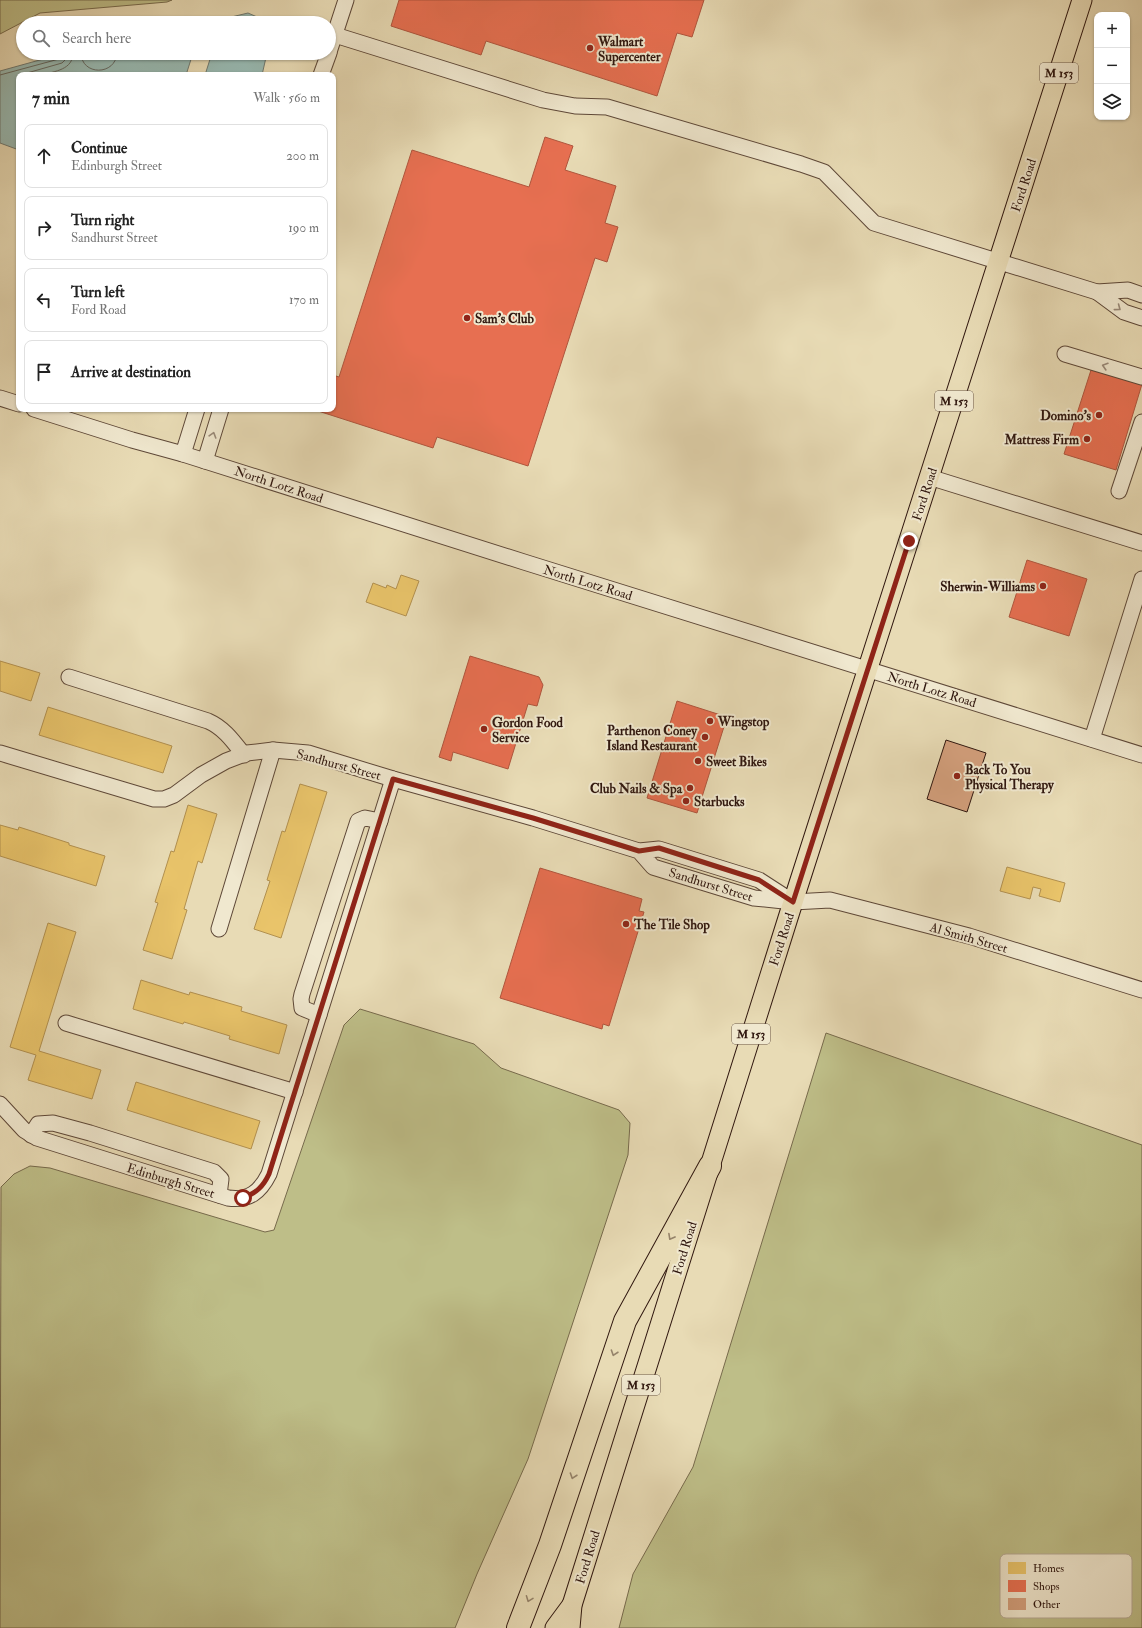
<!DOCTYPE html>
<meta charset="utf-8">
<style>
body{margin:0;font-family:"IM FELL Double Pica",serif;background:#f2f2f2;color:#222}
.controls{position:absolute;right:12px;top:12px;display:grid;overflow:hidden;border-radius:8px;box-shadow:0 1px 3px #0004}
.controls button{width:36px;height:36px;display:grid;place-items:center;padding:0;border:0;border-bottom:1px solid #e0e0e0;background:#fff;color:#222;font:20px sans-serif}
.stop{position:absolute;width:12px;height:12px;margin:-9px;border:3px solid #8f2418;border-radius:50%;background:#fff}
.stop.end{background:#8f2418;border-color:#fff;box-shadow:0 1px 4px #0008}
.list{margin:0;padding:0;list-style:none}
h2{display:flex;justify-content:space-between;align-items:center;height:52px;margin:0;padding:0 16px;font-size:17px}
h2 small{font-size:13px;font-weight:400;color:#767676}
.list li{display:grid;grid-template-columns:26px 1fr auto;gap:12px;align-items:center;box-sizing:border-box;height:64px;margin:0 8px 8px;padding:0 8px;border:1px solid #e0e0e0;border-radius:8px}
.list b{display:block;font-size:15px;white-space:nowrap}
.list p{margin:0;font-size:13px;white-space:nowrap;color:#767676}
.list em{font-size:13px;font-style:normal;color:#767676}
.icon{flex:none;width:22px;height:22px;fill:none;stroke:currentColor;stroke-width:2;stroke-linecap:round;stroke-linejoin:round}
.map{position:relative;flex:none;width:1142px;height:1628px;overflow:hidden}
.search{position:absolute;background:#fff;box-shadow:0 1px 3px #0004;left:16px;top:16px;width:320px;height:44px;display:flex;align-items:center;gap:10px;box-sizing:border-box;padding:0 14px;border-radius:22px;color:#767676;font-size:15px}
.panel{position:absolute;background:#fff;box-shadow:0 1px 3px #0004;left:16px;top:72px;width:320px;height:340px;border-radius:8px}
.map>svg:first-child{display:block}
</style>
<div class="map">
<svg width="1142" height="1628" viewBox="0 0 1142 1628">
<rect width="100%" height="100%" fill="#e8dbb5"/>
<filter id="stains"><feTurbulence type="fractalNoise" baseFrequency=".005" numOctaves="4"/><feColorMatrix values="0 0 0 0 .2 0 0 0 0 .09 0 0 0 0 .02 0 0 0 .5 -.17"/></filter>
<radialGradient id="worn" r=".72"><stop offset=".6" stop-color="#630" stop-opacity="0"/><stop offset="1" stop-color="#630" stop-opacity=".3"/></radialGradient>
<!-- green -->
<g fill="#bebe88" stroke="#776a4c">
<path d="M0,0H172L167,2L40,13L0,34Z"/>
<path d="M360,1009L474,1044L501,1068L619,1110L630,1123L628,1155L528,1459L477,1574L455,1628H0L1,1187L14,1174L30,1166L50,1168L265,1232L274,1230L344,1025Z"/>
<path d="M826,1033L1142,1145V1628H619L633,1574L693,1467Z"/>
</g>
<!-- water -->
<g fill="#98bab3" stroke="#6e7971">
<path d="M248,13L264,20V23H222L223,19Z"/>
<path d="M65,53H86L97,55L125,53H193L186,75H19V150L0,143V71Z"/>
<path d="M212,53H267L262,75H205Z"/>
</g>
<!-- homes -->
<g fill="#e9c46a" stroke="#b2904f">
<path d="M401,575L419,581L406,616L366,602L373,583L386,588L387,585L396,589Z"/>
<path d="M0,661L40,673L31,701L0,691Z"/>
<path d="M48,707L172,746L163,773L39,735Z"/>
<path d="M300,784L327,792L281,938L254,929L270,881L267,880L282,831L285,832Z"/>
<path d="M188,805L217,814L202,863L198,861L184,909L187,910L172,959L143,950L158,903L155,902L171,851L174,852Z"/>
<path d="M0,825L18,830L19,827L69,843V845L105,856L96,886L0,856Z"/>
<path d="M1007,867L1065,883L1060,902L1039,896L1041,889L1033,887L1030,899L1000,891Z"/>
<path d="M48,923L76,932L39,1051L101,1070L92,1099L28,1080L36,1055L10,1047Z"/>
<path d="M141,980L189,995L190,992L242,1007L241,1011L287,1025L279,1054L229,1039L230,1036L184,1022L183,1024L133,1009Z"/>
<path d="M136,1082L260,1121L251,1149L127,1110Z"/>
</g>
<!-- shops -->
<g fill="#e76f51" stroke="#b0553d">
<path d="M399,0H704L692,37L677,33L657,96L486,41L481,55L391,26Z"/>
<path d="M545,137L573,146L565,170L616,186L605,223L618,227L607,262L595,258L528,466L437,437L433,448L312,409H333V375L339,377L412,150L529,187Z"/>
<path d="M1092,367L1142,384L1116,470L1064,454Z"/>
<path d="M1027,560L1087,579L1069,636L1009,617Z"/>
<path d="M470,656L539,677L543,685L537,706L528,704L508,769L453,752L451,761L439,757Z"/>
<path d="M677,701L727,717L697,813L647,798Z"/>
<path d="M540,868L642,899L639,911L644,912L609,1026L603,1024L602,1029L500,998Z"/>
</g>
<g fill="none" stroke-linecap="round" stroke-linejoin="round">
<!-- shore -->
<g stroke="#646861" stroke-width="1">
<path d="M81,53C81,76 116,76 117,53"/>
<path d="M0,75L59,59L62,57V53"/>
<path d="M20,75L62,63L66,59L67,53"/>
<path d="M42,75C55,71 73,70 73,53"/>
</g>
</g>
<!-- building -->
<path fill="#d39f7c" stroke="#30170f" d="M946,740L986,753L967,812L927,799Z"/>
<g fill="none" stroke-linecap="round" stroke-linejoin="round">
<!-- minor casing -->
<g stroke="#5e4838" stroke-width="17">
<g id="minor">
<path d="M335,35L543,100L575,106L607,107L801,164L824,172L874,223L1097,292L1124,312L1142,318"/>
<path d="M329,52L346,0"/>
<path d="M321,75L329,53"/>
<path d="M1097,292L1128,290L1142,295"/>
<path d="M1065,354L1142,377"/>
<path d="M0,398L19,404"/>
<path d="M34,409L132,440L183,454L524,562L1142,755"/>
<path d="M183,454L197,409"/>
<path d="M205,461L221,409"/>
<path d="M929,477L1142,543"/>
<path d="M1119,491L1142,422"/>
<path d="M69,677L208,721C224,728 233,741 244,755"/>
<path d="M1092,739L1142,579"/>
<path d="M0,753L154,799H164L174,795L201,775L226,761L247,753L273,750L308,753L393,779L533,818L639,851L659,849L759,880L793,902L754,898L653,867L639,851"/>
<path d="M793,902L830,900L969,936L1142,990"/>
<path d="M219,929L273,750"/>
<path d="M319,1015L302,1008L301,999L302,994L358,821L365,818L380,821"/>
<path d="M66,1023L295,1092"/>
<path d="M0,1104L24,1130L37,1138L228,1198C249,1201 260,1192 269,1174L393,779"/>
<path d="M31,1135L38,1124L53,1123L90,1133L214,1172L221,1179L219,1195"/>
</g>
</g>
<!-- major casing -->
<g stroke="#30170f" stroke-width="21">
<g id="major">
<path d="M555,1628L572,1605"/>
<path d="M570,1628L572,1605L793,902L1082,0"/>
</g>
</g>
<!-- highway casing -->
<g stroke="#30170f" stroke-width="24">
<path id="highway" d="M518,1628L550,1545L625,1321L710,1166"/>
</g>
<!-- minor -->
<use href="#minor" stroke="#f0e8cf" stroke-width="15"/>
<!-- major -->
<use href="#major" stroke="#e8dbb5" stroke-width="19"/>
<!-- highway -->
<use href="#highway" stroke="#e8dbb5" stroke-width="22"/>
</g>
<!-- one-way arrows -->
<defs><path id="oneway-chevron" d="M-2-3.5L2.5 0L-2 3.5" fill="none" stroke-width="1.6" stroke-linecap="round" stroke-linejoin="round"/></defs>
<g stroke="#9a8a79">
<use href="#oneway-chevron" transform="translate(1118 308) rotate(37)"/>
<use href="#oneway-chevron" transform="translate(1105 366) rotate(-163)"/>
<use href="#oneway-chevron" transform="translate(213 435) rotate(-73)"/>
</g>
<g stroke="#95836a">
<use href="#oneway-chevron" transform="translate(671 1237) rotate(119)"/>
<use href="#oneway-chevron" transform="translate(614 1353) rotate(109)"/>
<use href="#oneway-chevron" transform="translate(573 1476) rotate(109)"/>
<use href="#oneway-chevron" transform="translate(529 1599) rotate(111)"/>
</g>
<g fill="none" stroke-linecap="round" stroke-linejoin="round">
<!-- route -->
<path stroke="#8f2418" stroke-width="5" d="M243,1198C256,1193 263,1187 269,1174L393,779L533,818L639,851L659,848L759,880L793,902L909,541"/>
</g>
<!-- markers -->
<g fill="#8f2418" stroke="#f0e8cf" stroke-width="1.5">
<circle cx="590" cy="48" r="4"/>
<circle cx="467" cy="318" r="4"/>
<circle cx="1099" cy="415" r="4"/>
<circle cx="1087" cy="439" r="4"/>
<circle cx="1043" cy="586" r="4"/>
<circle cx="710" cy="721" r="4"/>
<circle cx="484" cy="729" r="4"/>
<circle cx="705" cy="737" r="4"/>
<circle cx="698" cy="761" r="4"/>
<circle cx="957" cy="776" r="4"/>
<circle cx="690" cy="788" r="4"/>
<circle cx="686" cy="801" r="4"/>
<circle cx="626" cy="924" r="4"/>
</g>
<g text-anchor="middle" stroke-width="4" stroke-linejoin="round" paint-order="stroke">
<!-- shield labels -->
<g fill="#f0e8cf" stroke="#6a5649" stroke-width="1">
<rect x="1040" y="63" width="38" height="20" rx="3"/>
<rect x="935" y="391" width="38" height="20" rx="3"/>
<rect x="732" y="1024" width="38" height="20" rx="3"/>
<rect x="622" y="1375" width="38" height="20" rx="3"/>
</g>
<g font-size="12" font-weight="bold" fill="#30170f">
<text x="1059" y="77">M 153</text>
<text x="954" y="405">M 153</text>
<text x="751" y="1038">M 153</text>
<text x="641" y="1389">M 153</text>
</g>
<!-- poi labels -->
<g font-size="13" font-weight="bold" fill="#30170f" stroke="#f0e8cf" text-anchor="start">
<text x="598" y="46">Walmart<tspan x="598" dy="15">Supercenter</tspan></text>
<text x="475" y="323">Sam's Club</text>
<text x="1091" y="420" text-anchor="end">Domino's</text>
<text x="1079" y="444" text-anchor="end">Mattress Firm</text>
<text x="1035" y="591" text-anchor="end">Sherwin-Williams</text>
<text x="718" y="726">Wingstop</text>
<text x="492" y="727">Gordon Food<tspan x="492" dy="15">Service</tspan></text>
<text x="697" y="735" text-anchor="end">Parthenon Coney<tspan x="697" dy="15">Island Restaurant</tspan></text>
<text x="706" y="766">Sweet Bikes</text>
<text x="965" y="774">Back To You<tspan x="965" dy="15">Physical Therapy</tspan></text>
<text x="682" y="793" text-anchor="end">Club Nails &amp; Spa</text>
<text x="694" y="806">Starbucks</text>
<text x="634" y="929">The Tile Shop</text>
</g>
<!-- street labels -->
<g font-size="13" fill="#30170f" stroke="#f0e8cf">
<text transform="translate(1023 185) rotate(-72)" y="5">Ford Road</text>
<text transform="translate(279 484) rotate(18)" y="5">North Lotz Road</text>
<text transform="translate(924 494) rotate(-72)" y="5">Ford Road</text>
<text transform="translate(588 582) rotate(17)" y="5">North Lotz Road</text>
<text transform="translate(932 689) rotate(17)" y="5">North Lotz Road</text>
<text transform="translate(339 764) rotate(15)" y="5">Sandhurst Street</text>
<text transform="translate(711 884) rotate(17)" y="5">Sandhurst Street</text>
<text transform="translate(969 937) rotate(16)" y="5">Al Smith Street</text>
<text transform="translate(781 939) rotate(-72)" y="5">Ford Road</text>
<text transform="translate(171 1180) rotate(17)" y="5">Edinburgh Street</text>
<text transform="translate(684 1248) rotate(-73)" y="5">Ford Road</text>
<text transform="translate(587 1557) rotate(-73)" y="5">Ford Road</text>
</g>
</g>
<!-- legend -->
<rect x="1000" y="1554" width="132" height="64" rx="6" fill="#f0e8cf" stroke="#b6a995" stroke-width="1"/>
<rect x="1008" y="1562" width="18" height="12" fill="#e9c46a"/>
<rect x="1008" y="1580" width="18" height="12" fill="#e76f51"/>
<rect x="1008" y="1598" width="18" height="12" fill="#d39f7c"/>
<g font-size="11" fill="#30170f">
<text x="1033" y="1572">Homes</text>
<text x="1033" y="1590">Shops</text>
<text x="1033" y="1608">Other</text>
</g>
<rect width="100%" height="100%" filter="url(#stains)"/>
<rect width="100%" height="100%" fill="url(#worn)"/>
</svg>
<div class="controls">
<button>+</button>
<button>−</button>
<button><svg class="icon" aria-label="layers" viewBox="0 0 24 24"><path d="M12 4l9 5-9 5-9-5zM3 14l9 5 9-5"/></svg></button>
</div>
<div class="stop" style="left:243px;top:1198px"></div>
<div class="stop end" style="left:909px;top:541px"></div>
<div class="search"><svg class="icon" aria-label="search" viewBox="0 0 24 24"><circle cx="10" cy="10" r="6"/><path d="M15 15l6 6"/></svg>Search here</div>
<section class="panel">
<h2>7 min<small>Walk · 560 m</small></h2>
<ul class="list">
<li><svg class="icon" aria-label="ahead" viewBox="0 0 24 24"><path d="M12 20V5M6 11l6-6 6 6"/></svg><div><b>Continue</b><p>Edinburgh Street</p></div><em>200 m</em></li>
<li><svg class="icon" aria-label="right" viewBox="0 0 24 24"><path d="M7 20v-9h11M14 6l5 5-5 5"/></svg><div><b>Turn right</b><p>Sandhurst Street</p></div><em>190 m</em></li>
<li><svg class="icon" aria-label="left" viewBox="0 0 24 24"><path d="M17 20v-9H6M10 6l-5 5 5 5"/></svg><div><b>Turn left</b><p>Ford Road</p></div><em>170 m</em></li>
<li><svg class="icon" aria-label="arrive" viewBox="0 0 24 24"><path d="M6 21V4h12l-3 4 3 4H6"/></svg><div><b>Arrive at destination</b></div></li>
</ul>
</section>
</div>
